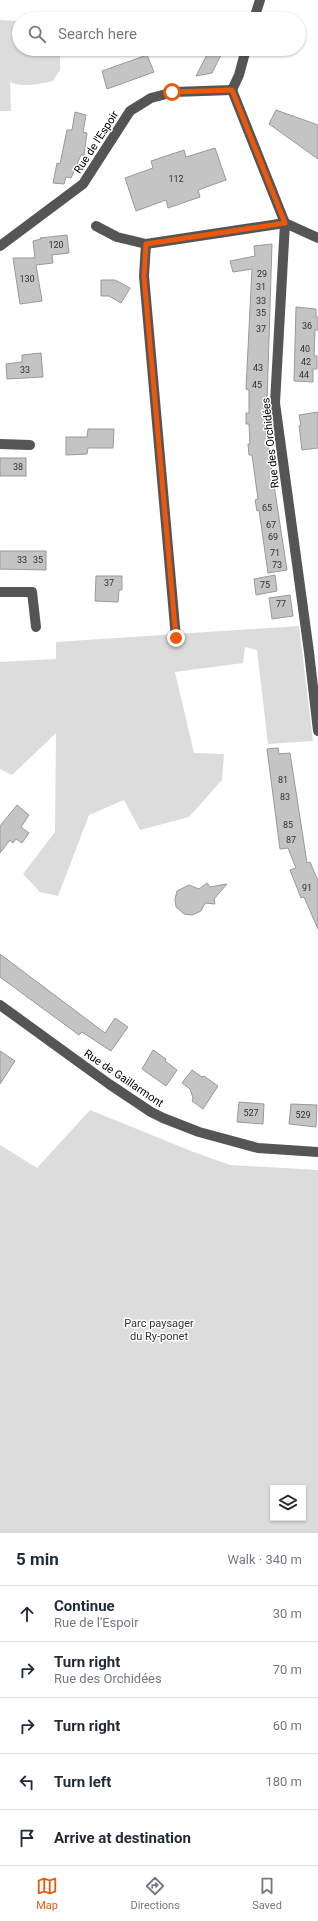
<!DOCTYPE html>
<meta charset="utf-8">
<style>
body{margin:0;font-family:Roboto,sans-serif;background:#f2f2f3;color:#1f2937}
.controls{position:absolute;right:12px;bottom:12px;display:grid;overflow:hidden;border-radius:0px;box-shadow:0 1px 3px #0004}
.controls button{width:36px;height:36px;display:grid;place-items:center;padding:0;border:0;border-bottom:1px solid #e0e1e3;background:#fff;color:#1f2937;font:20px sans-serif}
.stop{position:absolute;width:12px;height:12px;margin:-9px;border:3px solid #ea580c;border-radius:50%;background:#fff}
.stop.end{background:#ea580c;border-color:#fff;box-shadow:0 1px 4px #0008}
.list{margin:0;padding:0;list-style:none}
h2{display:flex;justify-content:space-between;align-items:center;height:52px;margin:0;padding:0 16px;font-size:17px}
h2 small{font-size:13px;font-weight:400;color:#747a83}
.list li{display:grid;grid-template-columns:26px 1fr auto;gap:12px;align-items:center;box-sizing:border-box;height:56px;padding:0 16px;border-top:1px solid #e0e1e3}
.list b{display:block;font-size:15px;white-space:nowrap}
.list p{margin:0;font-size:13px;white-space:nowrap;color:#747a83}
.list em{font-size:13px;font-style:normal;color:#747a83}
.icon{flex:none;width:22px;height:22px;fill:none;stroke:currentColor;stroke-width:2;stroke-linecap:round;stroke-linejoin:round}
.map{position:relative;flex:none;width:318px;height:1533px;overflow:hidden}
.search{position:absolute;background:#fff;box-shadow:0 1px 3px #0004;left:12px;right:12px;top:12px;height:44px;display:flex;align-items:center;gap:10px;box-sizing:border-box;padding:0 14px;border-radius:22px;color:#747a83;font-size:15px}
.sheet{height:332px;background:#fff}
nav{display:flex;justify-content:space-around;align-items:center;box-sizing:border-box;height:56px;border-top:1px solid #e0e1e3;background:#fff;font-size:11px;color:#747a83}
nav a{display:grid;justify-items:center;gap:2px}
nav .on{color:#ea580c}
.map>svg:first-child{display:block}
</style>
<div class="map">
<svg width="318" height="1533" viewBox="0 0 318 1533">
<rect width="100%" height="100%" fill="#fff"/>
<!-- green -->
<g fill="#dcdcdc" fill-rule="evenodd">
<path d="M0,20L19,21V49H60V70L53,81C38,84 24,88 10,82L11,111H0Z"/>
<path d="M299,626L313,741L268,744L257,650L245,647L243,663L175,672L194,753L224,754L222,780L189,817L140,830L124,800L89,815L58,896L40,892L23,874L55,832L56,733L12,775L0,769V662L56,659V642Z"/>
<path d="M90,1110L191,1151L230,1165L318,1170V1533H0V1145L37,1168ZM273,1488H303V1518H273Z"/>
</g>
<!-- building -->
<g fill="#c4c4c4" stroke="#999">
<path d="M210,49H224L212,73L196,76Z"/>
<path d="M147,55L154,72L107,89L102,71Z"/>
<path d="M276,110L318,125V159L269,124Z"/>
<path d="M75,112L86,115L83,132L87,133L84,155H81L71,178L66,177L64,184L53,183L57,163L60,164L67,130H72Z"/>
<path d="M215,148L226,180L198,190L200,197L168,208L166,200L136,211L125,178L153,168L151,161L184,150L186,157Z"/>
<path d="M67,235L69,253L52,255L53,263L36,265L42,301L20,304L13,258H35L33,241L41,239L40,238Z"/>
<path d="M272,244L266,433L287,570L268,573L259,510L257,511L255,500L258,499L252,455H249L248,444H250L249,424H246V413H249V390L246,389L252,269L233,272L230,261L255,256L254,246Z"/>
<path d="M101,280H115L130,288L121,303L109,296H101Z"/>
<path d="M296,307L316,309V317H318V330H315L314,356H317V369H313V382L294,381Z"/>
<path d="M41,353L43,377L7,379L6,364L22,362V355Z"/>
<path d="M318,412V448L302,450L299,426H301L299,415Z"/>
<path d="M88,429H114L113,448H88L87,454L66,455V437H87Z"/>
<rect x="0" y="458" width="26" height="18"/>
<path d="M0,551H46V570L0,569Z"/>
<path d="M275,575L277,591L256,595L254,579Z"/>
<path d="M96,576H122V590H119L118,602L95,601Z"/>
<path d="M290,595L293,616L272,619L269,598Z"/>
<path d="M278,748L279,754L290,753L307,863L310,862L318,881V929L304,897L301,898L290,870L296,868L288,848L280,849L267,749Z"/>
<path d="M17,805L29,815L21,827L29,833L22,843L16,839L13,843L10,840L0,853V826Z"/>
<path d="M207,883L210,887L227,884L214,899L215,904L205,903L201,911L192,915L184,914L176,907L175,899L177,891L189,885L199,889Z"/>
<path d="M0,954L105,1033L115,1018L128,1027L111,1051L82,1032L79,1035L0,977Z"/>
<path d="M153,1050L166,1059L165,1061L177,1070L166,1086L142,1069Z"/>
<path d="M0,1051L15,1061L0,1084Z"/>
<path d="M192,1070L202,1077L204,1076L218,1086L203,1109L192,1101L193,1098L190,1089L182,1083Z"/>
<path d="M239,1102L264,1104L263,1124L237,1122Z"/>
<path d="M291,1104L317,1105L316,1127L289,1124Z"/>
</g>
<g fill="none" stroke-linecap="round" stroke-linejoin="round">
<!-- minor -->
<g stroke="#555" stroke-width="10">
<path d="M254,19L260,0"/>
<path d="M232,90L285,223L275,403L309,652L318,731"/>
<path d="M232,90L239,75L246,49"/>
<path d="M96,226L117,237L146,244L285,223L318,238"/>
<path d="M146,244L144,276L176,638"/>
<path d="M0,246L83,184L130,111L151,98L174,92L232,90"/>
<path d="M0,444L30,445"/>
<path d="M0,592H32L36,627"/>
<path d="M0,1005L109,1084L151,1112L163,1118L199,1132L258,1148L318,1152"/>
</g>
</g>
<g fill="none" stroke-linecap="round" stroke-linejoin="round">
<!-- route -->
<path stroke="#ea580c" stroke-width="5" d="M172,92L232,90L285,223L146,244L144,276L176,638"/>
</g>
<g text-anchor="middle" stroke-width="3" stroke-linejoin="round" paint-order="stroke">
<!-- number labels -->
<g font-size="9" fill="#313131">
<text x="176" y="182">112</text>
<text x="56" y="248">120</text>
<text x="262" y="277">29</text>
<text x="27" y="282">130</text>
<text x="261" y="290">31</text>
<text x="261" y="304">33</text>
<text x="261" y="316">35</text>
<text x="307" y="329">36</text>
<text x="261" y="332">37</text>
<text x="305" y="352">40</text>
<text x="306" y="365">42</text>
<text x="258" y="371">43</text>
<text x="25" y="373">33</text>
<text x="304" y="378">44</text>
<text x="257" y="388">45</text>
<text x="18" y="470">38</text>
<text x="267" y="511">65</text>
<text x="271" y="528">67</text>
<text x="273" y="540">69</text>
<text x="275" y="556">71</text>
<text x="22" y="563">33</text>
<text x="38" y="563">35</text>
<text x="277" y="568">73</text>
<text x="109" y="586">37</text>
<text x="265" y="588">75</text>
<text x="281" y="607">77</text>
<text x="283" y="783">81</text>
<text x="285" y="800">83</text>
<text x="288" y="828">85</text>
<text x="291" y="843">87</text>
<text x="307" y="891">91</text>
<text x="251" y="1116">527</text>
<text x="303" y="1118">529</text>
</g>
<!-- street labels -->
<g font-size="11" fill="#000" stroke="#fff">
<text transform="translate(96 142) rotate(-57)" y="4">Rue de l'Espoir</text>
<text transform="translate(270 443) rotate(-96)" y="4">Rue des Orchidées</text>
<text transform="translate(124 1078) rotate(34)" y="4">Rue de Gaillarmont</text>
</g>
<!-- park labels -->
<g font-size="11" fill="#333" stroke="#fff">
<text x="159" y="1327">Parc paysager<tspan x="159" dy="13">du Ry-ponet</tspan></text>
</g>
</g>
</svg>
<div class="controls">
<button><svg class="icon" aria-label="layers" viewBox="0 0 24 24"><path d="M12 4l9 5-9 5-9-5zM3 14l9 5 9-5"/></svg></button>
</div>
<div class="stop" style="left:172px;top:92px"></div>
<div class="stop end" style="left:176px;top:638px"></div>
<div class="search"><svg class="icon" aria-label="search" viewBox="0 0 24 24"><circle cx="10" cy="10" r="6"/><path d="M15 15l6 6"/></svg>Search here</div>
</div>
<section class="sheet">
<h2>5 min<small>Walk · 340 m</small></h2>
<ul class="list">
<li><svg class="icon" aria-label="ahead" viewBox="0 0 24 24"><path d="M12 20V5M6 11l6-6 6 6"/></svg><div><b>Continue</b><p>Rue de l'Espoir</p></div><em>30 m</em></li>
<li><svg class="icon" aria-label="right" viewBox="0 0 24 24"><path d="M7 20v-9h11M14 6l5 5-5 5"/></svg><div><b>Turn right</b><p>Rue des Orchidées</p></div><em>70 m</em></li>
<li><svg class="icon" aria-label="right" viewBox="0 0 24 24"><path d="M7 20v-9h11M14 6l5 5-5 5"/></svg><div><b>Turn right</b></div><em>60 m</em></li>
<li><svg class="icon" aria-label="left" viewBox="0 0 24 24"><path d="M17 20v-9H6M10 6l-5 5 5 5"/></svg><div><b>Turn left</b></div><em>180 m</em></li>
<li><svg class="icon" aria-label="arrive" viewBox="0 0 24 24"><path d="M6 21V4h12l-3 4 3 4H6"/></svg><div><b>Arrive at destination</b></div></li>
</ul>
</section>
<nav>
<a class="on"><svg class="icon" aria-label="map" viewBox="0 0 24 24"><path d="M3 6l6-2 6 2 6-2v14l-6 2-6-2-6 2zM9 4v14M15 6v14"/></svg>Map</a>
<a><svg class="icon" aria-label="directions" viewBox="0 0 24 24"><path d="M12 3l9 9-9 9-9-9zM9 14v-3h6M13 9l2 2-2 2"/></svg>Directions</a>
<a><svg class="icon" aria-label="saved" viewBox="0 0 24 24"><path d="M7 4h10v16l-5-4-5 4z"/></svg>Saved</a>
</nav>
